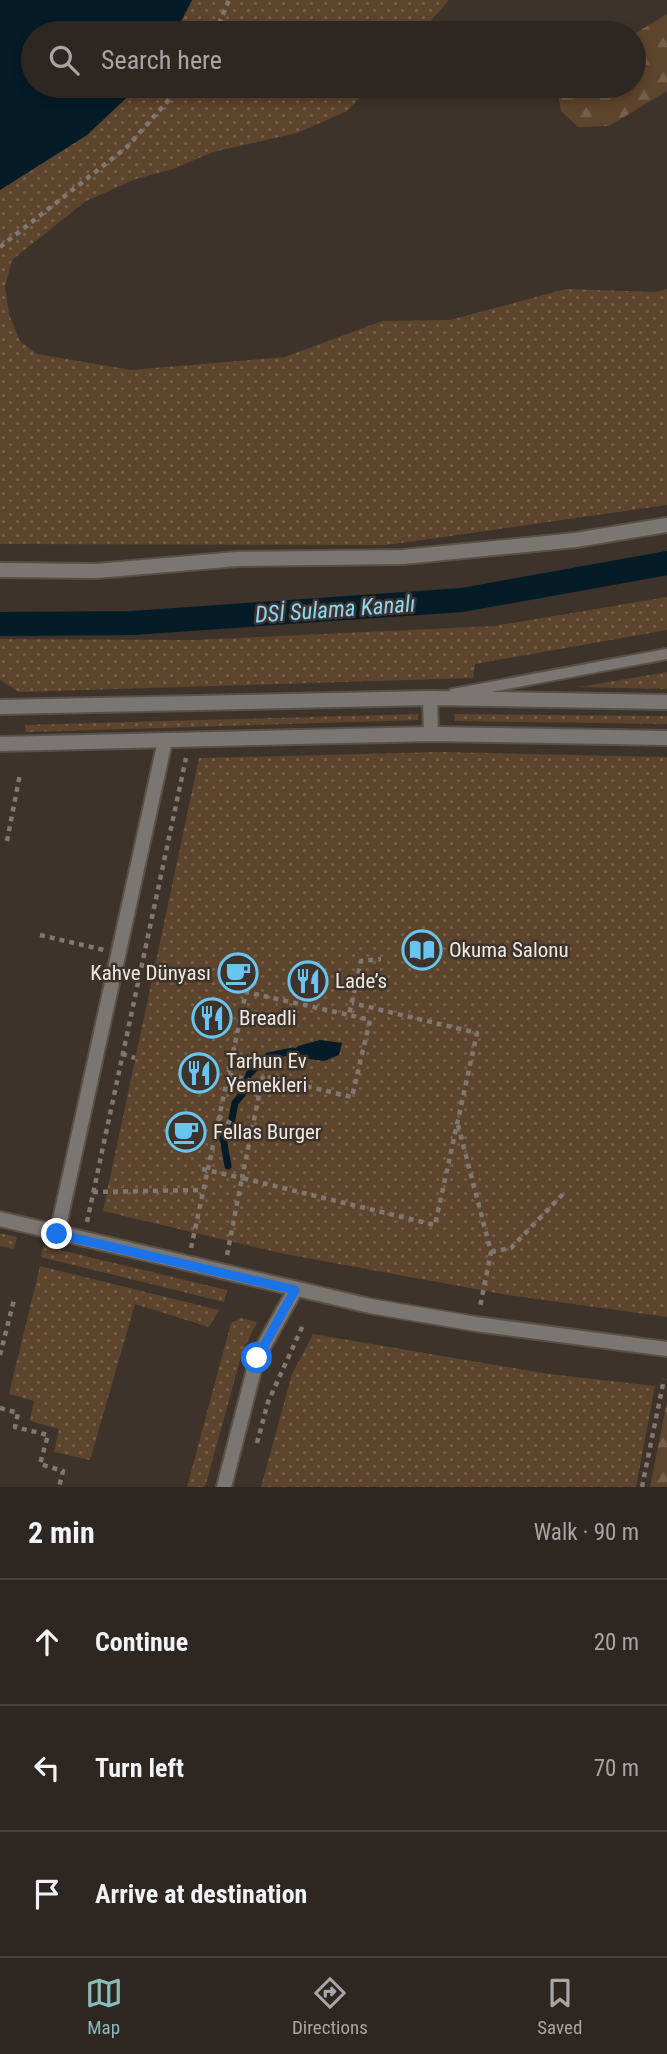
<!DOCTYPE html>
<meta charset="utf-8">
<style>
body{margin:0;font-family:"Roboto Condensed",sans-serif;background:#3a322d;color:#f1f3f6}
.stop{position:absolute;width:21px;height:21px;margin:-16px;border:5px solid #1a73e8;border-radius:50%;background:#fff}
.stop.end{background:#1a73e8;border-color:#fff;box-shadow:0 2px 7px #0008}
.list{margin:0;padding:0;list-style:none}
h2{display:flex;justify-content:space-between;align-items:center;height:91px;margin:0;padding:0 28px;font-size:30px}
h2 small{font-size:23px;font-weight:400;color:#a7a5a5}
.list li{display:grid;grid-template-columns:46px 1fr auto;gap:21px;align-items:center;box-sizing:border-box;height:126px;padding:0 28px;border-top:2px solid #49433e}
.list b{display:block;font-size:26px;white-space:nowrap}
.list em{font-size:23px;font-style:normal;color:#a7a5a5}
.icon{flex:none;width:38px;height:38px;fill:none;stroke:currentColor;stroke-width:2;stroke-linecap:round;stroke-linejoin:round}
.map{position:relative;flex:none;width:667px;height:1487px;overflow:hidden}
.search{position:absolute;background:#2e2620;box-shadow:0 4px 10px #0003;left:21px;right:21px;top:21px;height:77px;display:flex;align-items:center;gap:18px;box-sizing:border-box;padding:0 24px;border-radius:38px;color:#a7a5a5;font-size:26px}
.sheet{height:469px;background:#2e2620}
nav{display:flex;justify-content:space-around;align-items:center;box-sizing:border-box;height:98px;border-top:2px solid #49433e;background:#2e2620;font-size:19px;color:#a7a5a5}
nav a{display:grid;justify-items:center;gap:4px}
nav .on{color:#8bbbb9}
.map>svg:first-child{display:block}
</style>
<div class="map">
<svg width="667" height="1487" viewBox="0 0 667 1487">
<defs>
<pattern id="grass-dots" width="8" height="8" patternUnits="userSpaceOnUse" patternTransform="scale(1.75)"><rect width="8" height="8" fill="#5d442c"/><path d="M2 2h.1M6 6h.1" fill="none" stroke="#755f4a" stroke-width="1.8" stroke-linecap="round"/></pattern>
<pattern id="forest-firs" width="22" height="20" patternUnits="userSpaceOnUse" patternTransform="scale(1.75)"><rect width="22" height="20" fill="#5d442c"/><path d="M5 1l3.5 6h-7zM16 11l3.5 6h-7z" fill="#755f4a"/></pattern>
</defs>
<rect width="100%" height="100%" fill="#3d332a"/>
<!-- grass -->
<g fill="url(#grass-dots)">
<path d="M192,0H449L420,33H175Z"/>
<path d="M139,86H371L347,111L297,133L213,152L173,169L136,179L86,201L12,260L5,287L9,314L20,341L37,354L131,370L285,357L382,321L450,320L566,289L655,292L667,289V505L387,545L0,544V190L87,135Z"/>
<path d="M667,597V630L475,664L473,678L19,692L0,680V639L195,640L494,626Z"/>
<path d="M667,672V689L579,687Z"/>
<path d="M419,714L418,720L26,732L25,725Z"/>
<path d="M454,714L667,716V724L455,721Z"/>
<path d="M439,752L667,757V1317L508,1295L285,1254L103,1211L199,758Z"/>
<path d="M0,1233L17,1237L14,1249L0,1246Z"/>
<path d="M43,1246L227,1290L224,1302L41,1257Z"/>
<path d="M40,1266L219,1310L209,1327L135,1304L90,1460L54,1452L59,1429L30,1421L34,1401L9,1394Z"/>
<path d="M241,1318L257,1322L242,1353L205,1487H187L231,1323Z"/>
<path d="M313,1334L549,1374L655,1386L636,1487H261L292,1374Z"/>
</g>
<!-- forest -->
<g fill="url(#forest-firs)">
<path d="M667,14V91L609,126L578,127L561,111L557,89L560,86H634V34Z"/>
<path d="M667,1401V1487H650Z"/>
</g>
<!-- water -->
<g fill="#041c28">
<path d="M0,0H192L175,33H33V86H139L87,135L0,190Z"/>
<path d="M320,1040L342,1043L339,1055L324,1061L295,1057L293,1051L298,1046Z"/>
</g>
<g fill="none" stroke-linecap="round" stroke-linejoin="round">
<!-- stream -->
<path stroke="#041c28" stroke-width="7" d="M228,1166L223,1138L230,1129L235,1103L243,1093L249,1074L268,1056L293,1051"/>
<!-- canal -->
<path stroke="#041c28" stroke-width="24" d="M0,624L132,623L462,600L667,563"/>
<!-- service casing -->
<g stroke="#595048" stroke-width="14">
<path id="service" d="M453,694L667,654"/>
</g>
<!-- minor casing -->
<g stroke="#595048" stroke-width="18">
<g id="minor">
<path d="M0,570L96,571L237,559L403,557L576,540L667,525"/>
<path d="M430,698L431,734"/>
<path d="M0,1219L370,1306L476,1324L667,1349"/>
<path d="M57,1234L165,741"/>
<path d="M224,1487L257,1358L295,1290"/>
</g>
</g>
<!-- tertiary casing -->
<g stroke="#595048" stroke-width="18">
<g id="tertiary">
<path d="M0,707L430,698L667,702"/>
<path d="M0,744L431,734L667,738"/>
</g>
</g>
<!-- path -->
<g stroke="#807770" stroke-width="4.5" stroke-dasharray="5 5" stroke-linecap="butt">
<path d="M215,33L229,0"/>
<path d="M0,247L127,147L181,86"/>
<path d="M7,841L20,774"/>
<path d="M40,935L104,950"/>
<path d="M122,1054L135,1058"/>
<path d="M228,1074L262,1084"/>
<path d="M218,1116L251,1135"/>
<path d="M458,1125L491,1252L480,1307"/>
<path d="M202,1169L242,1178L263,1076L352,1097L370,1020L349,1015"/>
<path d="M93,1192L202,1190"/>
<path d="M87,1222L186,758"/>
<path d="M191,1248L246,992L349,1015L361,961L381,959"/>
<path d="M491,1252L511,1248L563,1194"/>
<path d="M227,1255L242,1178L435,1225L477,1033L352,1003"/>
<path d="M0,1355L14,1300"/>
<path d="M0,1408L18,1413L15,1427L48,1435L40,1464L63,1471L59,1487"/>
<path d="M257,1443L268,1402L304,1323"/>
<path d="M642,1487L664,1379"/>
</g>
<!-- service -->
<use href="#service" stroke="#7b7671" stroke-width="10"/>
<!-- minor -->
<use href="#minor" stroke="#7b7671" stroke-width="14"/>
<!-- tertiary -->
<use href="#tertiary" stroke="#7b7671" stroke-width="14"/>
</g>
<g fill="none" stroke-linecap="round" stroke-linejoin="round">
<!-- route -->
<path stroke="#1a73e8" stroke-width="9" d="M57,1234L295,1290L257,1358"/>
</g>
<!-- icons -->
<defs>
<g id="library-ring" transform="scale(2.0125)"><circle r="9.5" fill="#3d332a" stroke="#68c4f0" stroke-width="1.5"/><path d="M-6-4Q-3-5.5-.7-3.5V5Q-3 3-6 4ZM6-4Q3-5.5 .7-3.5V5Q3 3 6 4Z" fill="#68c4f0"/></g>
<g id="cafe-ring" transform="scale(2.0125)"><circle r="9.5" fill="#3d332a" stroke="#68c4f0" stroke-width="1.5"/><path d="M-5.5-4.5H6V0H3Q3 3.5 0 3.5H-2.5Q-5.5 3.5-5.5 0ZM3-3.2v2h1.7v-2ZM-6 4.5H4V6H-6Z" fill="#68c4f0"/></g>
<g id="restaurant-ring" transform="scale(2.0125)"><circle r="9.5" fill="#3d332a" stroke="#68c4f0" stroke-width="1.5"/><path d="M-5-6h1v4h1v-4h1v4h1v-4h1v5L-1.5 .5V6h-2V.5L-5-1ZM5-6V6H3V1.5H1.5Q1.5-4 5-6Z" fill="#68c4f0"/></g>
</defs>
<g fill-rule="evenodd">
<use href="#library-ring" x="422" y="950"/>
<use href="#cafe-ring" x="238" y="973"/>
<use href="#restaurant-ring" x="308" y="981"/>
<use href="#restaurant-ring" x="212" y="1018"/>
<use href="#restaurant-ring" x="199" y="1073"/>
<use href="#cafe-ring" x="186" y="1132"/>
</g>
<g text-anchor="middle" stroke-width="5" stroke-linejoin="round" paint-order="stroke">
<!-- poi labels -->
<g font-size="21" fill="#efe9e3" stroke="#3d332a" text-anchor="start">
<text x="449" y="957">Okuma Salonu</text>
<text x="211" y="980" text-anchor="end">Kahve Dünyası</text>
<text x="335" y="988">Lade’s</text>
<text x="239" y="1025">Breadli</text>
<text x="226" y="1068">Tarhun Ev<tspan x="226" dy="24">Yemekleri</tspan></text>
<text x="213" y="1139">Fellas Burger</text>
</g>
<!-- water labels -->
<g font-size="23" font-style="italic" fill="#8ad7fe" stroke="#3d332a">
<text transform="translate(335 609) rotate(-4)" y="8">DSİ Sulama Kanalı</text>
</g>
</g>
</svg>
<div class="stop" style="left:257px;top:1358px"></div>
<div class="stop end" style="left:57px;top:1234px"></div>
<div class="search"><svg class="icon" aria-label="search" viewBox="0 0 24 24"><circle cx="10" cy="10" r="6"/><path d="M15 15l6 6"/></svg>Search here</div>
</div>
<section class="sheet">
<h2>2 min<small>Walk · 90 m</small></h2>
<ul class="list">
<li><svg class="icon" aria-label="ahead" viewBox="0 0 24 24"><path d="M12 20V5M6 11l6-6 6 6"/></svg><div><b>Continue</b></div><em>20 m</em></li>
<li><svg class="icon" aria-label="left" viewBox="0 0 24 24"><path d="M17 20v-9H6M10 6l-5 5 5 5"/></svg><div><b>Turn left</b></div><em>70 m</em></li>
<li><svg class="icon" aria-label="arrive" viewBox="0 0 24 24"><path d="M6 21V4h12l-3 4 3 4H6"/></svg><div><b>Arrive at destination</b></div></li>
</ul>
</section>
<nav>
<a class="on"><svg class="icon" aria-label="map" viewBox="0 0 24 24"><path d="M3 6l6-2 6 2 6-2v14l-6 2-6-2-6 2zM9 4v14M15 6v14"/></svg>Map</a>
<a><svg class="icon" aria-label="directions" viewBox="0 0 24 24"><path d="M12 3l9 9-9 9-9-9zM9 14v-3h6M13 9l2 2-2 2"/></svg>Directions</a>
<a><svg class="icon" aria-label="saved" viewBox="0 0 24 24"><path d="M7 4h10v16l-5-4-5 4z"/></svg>Saved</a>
</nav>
